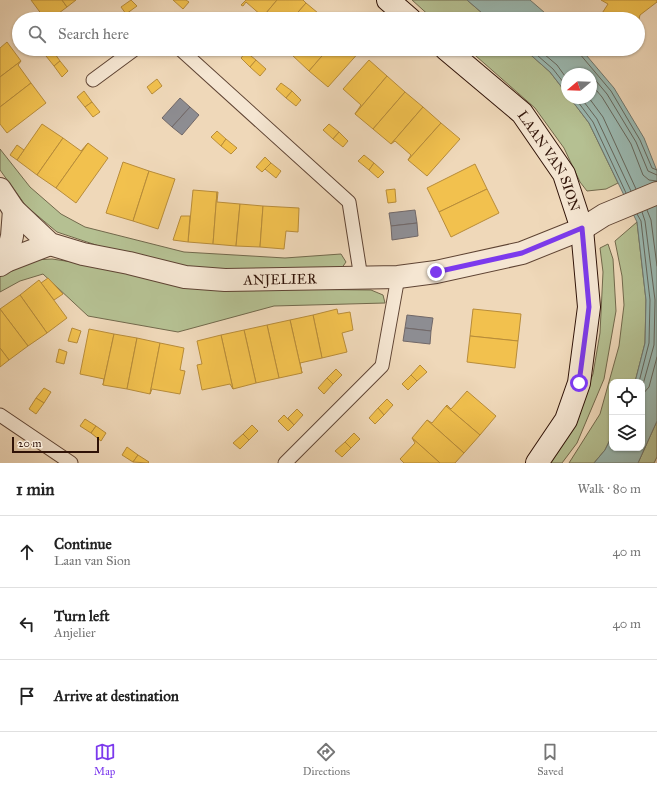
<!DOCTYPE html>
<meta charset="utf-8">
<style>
body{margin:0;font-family:"IM FELL Great Primer",serif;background:#f6f6f6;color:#222}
.controls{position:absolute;right:12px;bottom:12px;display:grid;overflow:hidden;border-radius:8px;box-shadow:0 1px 3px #0004}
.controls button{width:36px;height:36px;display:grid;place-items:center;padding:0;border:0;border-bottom:1px solid #e0e0e0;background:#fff;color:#222;font:20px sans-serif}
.compass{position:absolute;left:561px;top:68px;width:36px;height:36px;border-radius:50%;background:#fff;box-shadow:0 1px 3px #0004;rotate:251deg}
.scale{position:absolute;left:12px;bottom:10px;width:87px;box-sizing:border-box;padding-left:4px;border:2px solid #2f1207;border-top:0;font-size:11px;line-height:14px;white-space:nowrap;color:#2f1207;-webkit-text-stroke:3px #f5e6d2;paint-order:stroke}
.stop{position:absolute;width:12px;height:12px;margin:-9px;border:3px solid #7c3aed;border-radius:50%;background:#fff}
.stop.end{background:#7c3aed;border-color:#fff;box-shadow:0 1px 4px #0008}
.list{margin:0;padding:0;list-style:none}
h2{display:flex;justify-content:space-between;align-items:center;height:52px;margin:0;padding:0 16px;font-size:17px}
h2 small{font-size:13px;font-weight:400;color:#767676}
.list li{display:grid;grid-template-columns:26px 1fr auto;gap:12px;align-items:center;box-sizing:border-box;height:72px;padding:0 16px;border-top:1px solid #e0e0e0}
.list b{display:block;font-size:15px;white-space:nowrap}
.list p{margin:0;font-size:13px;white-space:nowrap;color:#767676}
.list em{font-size:13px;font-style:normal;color:#767676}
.icon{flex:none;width:22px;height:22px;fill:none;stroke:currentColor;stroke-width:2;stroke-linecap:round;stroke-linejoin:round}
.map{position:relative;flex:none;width:657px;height:463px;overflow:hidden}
.search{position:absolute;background:#fff;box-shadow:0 1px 3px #0004;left:12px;right:12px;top:12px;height:44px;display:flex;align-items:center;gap:10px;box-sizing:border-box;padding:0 14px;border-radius:22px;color:#767676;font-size:15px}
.sheet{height:268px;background:#fff}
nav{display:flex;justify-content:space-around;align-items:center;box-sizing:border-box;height:56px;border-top:1px solid #e0e0e0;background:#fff;font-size:11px;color:#767676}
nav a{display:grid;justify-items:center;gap:2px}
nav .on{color:#7c3aed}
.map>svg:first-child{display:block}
</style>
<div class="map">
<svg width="657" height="463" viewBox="0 0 657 463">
<rect width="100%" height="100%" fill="#efd8b9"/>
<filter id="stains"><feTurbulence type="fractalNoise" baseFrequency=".005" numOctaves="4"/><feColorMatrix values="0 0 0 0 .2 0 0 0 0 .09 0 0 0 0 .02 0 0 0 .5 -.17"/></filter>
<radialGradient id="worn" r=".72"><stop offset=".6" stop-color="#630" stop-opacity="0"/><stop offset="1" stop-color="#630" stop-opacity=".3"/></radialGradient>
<!-- green -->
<g fill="#b5c092" stroke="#72694c">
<path d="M412,0H467L489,19H433Z"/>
<path d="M468,49H524L550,72L567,94V98H570L589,123L618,183L606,189L587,191L580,182L564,148L535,108Z"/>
<path d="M0,149L30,187L61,214L85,227L184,252L285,258L341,254L346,262L341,269L269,273L185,267L102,247L57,232L26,206L0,170Z"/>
<path d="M637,222L646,300L645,343L635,382H612V436L605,450L594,463H569L600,414L619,346L624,305L622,276L615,241Z"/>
<path d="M608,244L613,259L616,311L604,379L577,443L562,463H547L567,437L593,374L600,333L603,272L600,248Z"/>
<path d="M52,259L255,289L371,290L383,295L385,303L274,306L178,332L88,316L43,274L20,281L0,292V276L33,260Z"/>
<path d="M657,421V457L654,463H638Z"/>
</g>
<!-- water -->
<g fill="#9ab9b2" stroke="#6f766e">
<path d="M467,0H530L552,19H489Z"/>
<path d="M524,49H581L614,88L644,138L657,171V421L638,463H594L605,450L612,436V448H642V382H635L645,343L646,300L637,222L589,123L570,98H591V74H567V94L550,72Z"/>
</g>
<!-- homes -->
<g fill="#f2c14e" stroke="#b88c39">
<path d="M31,0H62L67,7L51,19H45Z"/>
<path d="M62,0H76L67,7Z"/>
<path d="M131,0L137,6L126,14L121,7Z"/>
<path d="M173,0H186L189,2L183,9Z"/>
<path d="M246,0H277L261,19L262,16L246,2L243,6L241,5Z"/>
<path d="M277,0H303L306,3L292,19H261Z"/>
<path d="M601,0H657V2L640,15L638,23V19H600L599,18L608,4Z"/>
<path d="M306,3L324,18L323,19H292Z"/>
<path d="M7,42L21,61L0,77V48Z"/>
<path d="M297,49H328L309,71L292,55Z"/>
<path d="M328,49L361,50L328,87L309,71Z"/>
<path d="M53,51L60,61L54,66L46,56Z"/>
<path d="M246,52L256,60L250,67L241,58Z"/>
<path d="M256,60L266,69L260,76L250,67Z"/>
<path d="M369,60L387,76L355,114L361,105L343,89Z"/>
<path d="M21,61L18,65L31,83L0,107V77Z"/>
<path d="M60,61L68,71L62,77L54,66Z"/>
<path d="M387,76L405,92L373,129L355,114Z"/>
<path d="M157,79L162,86L152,94L147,87Z"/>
<path d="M31,83L46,103L7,133L0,124V107Z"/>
<path d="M281,83L292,91L286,98L276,89Z"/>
<path d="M84,91L92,102L85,107L77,97Z"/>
<path d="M292,91L301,100L296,106L286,98Z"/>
<path d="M405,92L423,107L391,144L373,129Z"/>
<path d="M92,102L100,112L93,117L85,107Z"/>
<path d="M423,107L441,123L408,160L411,155L395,141L391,144Z"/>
<path d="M441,123L460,139L427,176L408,160Z"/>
<path d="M42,124L63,138L37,175L17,160Z"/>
<path d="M329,124L339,132L333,139L323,130Z"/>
<path d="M217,131L226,139L221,146L211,137Z"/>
<path d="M339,132L348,141L343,147L333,139Z"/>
<path d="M63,138L81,151L88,143L56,188L37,175Z"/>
<path d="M226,139L237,148L231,154L221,146Z"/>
<path d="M88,143L108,158L76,203L56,188Z"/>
<path d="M17,145L24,150L17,160L10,155Z"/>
<path d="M364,155L374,163L369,170L358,161Z"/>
<path d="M265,157L271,163L262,172L256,167Z"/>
<path d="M123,162L149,171L133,221L106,213Z"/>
<path d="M271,163L281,171L276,178L265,169Z"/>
<path d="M374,163L384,172L378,178L369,170Z"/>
<path d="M475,164L487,189L439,212L427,188Z"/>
<path d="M149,171L175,179L158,229L133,221Z"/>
<path d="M395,189L396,202L388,203L386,190Z"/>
<path d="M487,189L499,213L451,237L439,212Z"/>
<path d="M193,190L217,192L213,244L188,242Z"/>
<path d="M217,192H218L217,202L240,204L236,246L213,244Z"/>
<path d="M240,204L263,206L260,247L236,246Z"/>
<path d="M263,206L299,208L298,232L286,231L284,249L260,247Z"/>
<path d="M181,216H190L188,242L173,240Z"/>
<path d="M48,278L63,294L54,300L41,283Z"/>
<path d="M39,280L67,318L47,333L20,295Z"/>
<path d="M20,295L47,333L28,346L0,309Z"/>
<path d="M0,309L28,346L9,360L0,348Z"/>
<path d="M337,309L338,314L350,312L353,330L342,333L347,352L322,358L313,315Z"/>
<path d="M473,309L521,314L518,341L470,336Z"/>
<path d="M313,315L322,358L300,363L302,373L290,320Z"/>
<path d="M290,320L302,373L279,378L267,325Z"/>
<path d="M267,325L279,378L256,383L244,330Z"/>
<path d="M72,328L81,331L77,343L68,341Z"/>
<path d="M89,329L114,334L103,385L104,379L80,374Z"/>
<path d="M244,330L256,383L233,389L221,335Z"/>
<path d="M114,334L137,338L127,389L103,385Z"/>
<path d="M221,335L233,389L230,384L202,390L197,365L202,364L197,341Z"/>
<path d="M470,336L518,341L515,368L467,362Z"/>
<path d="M137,338L160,343L150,394L127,389Z"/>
<path d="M160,343L184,348L180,370L185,371L180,394L152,389L150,394Z"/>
<path d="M0,348L9,360L0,367Z"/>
<path d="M59,349L67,352L64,364L56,362Z"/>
<path d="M420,365L427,372L417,381L411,375Z"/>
<path d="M336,369L342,375L333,384L327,378Z"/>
<path d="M411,375L417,381L408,390L402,384Z"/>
<path d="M327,378L333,384L324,394L318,388Z"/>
<path d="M44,388L51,392L44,403L36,398Z"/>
<path d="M467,391L496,416L480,435L446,406L447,405L451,409Z"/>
<path d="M36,398L44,403L36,414L29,409Z"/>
<path d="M387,399L393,405L384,415L378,408Z"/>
<path d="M446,406L480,435L464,453L427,420L432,423Z"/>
<path d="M378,408L384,415L375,424L369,418Z"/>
<path d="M297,409L303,415L294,425L288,418Z"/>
<path d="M284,415L294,425L288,431L278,421Z"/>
<path d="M85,419L96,426L91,433L80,426Z"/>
<path d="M427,420L464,453L455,463H440L412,438Z"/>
<path d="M252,425L258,431L249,440L243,434Z"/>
<path d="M96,426L106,433L101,441L91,433Z"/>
<path d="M354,433L360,439L351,448L345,442Z"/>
<path d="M243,434L249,440L240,449L233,443Z"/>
<path d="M412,438L420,445L440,463H404L400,459L415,443Z"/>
<path d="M345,442L351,448L342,457L335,451Z"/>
<path d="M127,447L138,455L133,462L122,455Z"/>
<path d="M138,455L149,462L148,463L133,462Z"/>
</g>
<!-- industry -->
<g fill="#8d8d92" stroke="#716868">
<path d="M180,98L190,107L172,127L162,118Z"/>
<path d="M190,107L199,115L182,135L172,127Z"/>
<path d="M415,210L417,223L391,226L389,213Z"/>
<path d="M417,223L418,236L392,240L391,226Z"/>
<path d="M407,315L433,318L431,331L405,328Z"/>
<path d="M405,328L431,331L430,344L403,341Z"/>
</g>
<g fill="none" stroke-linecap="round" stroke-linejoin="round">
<!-- shore -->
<g stroke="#64665c" stroke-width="1">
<path d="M530,49L553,69L567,87"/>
<path d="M538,49L557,65L567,79"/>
<path d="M578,49L579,53L611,91L640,140L652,168L657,170"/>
<path d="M591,75L607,94L636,142L648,171L657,175"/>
<path d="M591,84L602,97L631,144L643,175L649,180L657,181"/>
<path d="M575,98L593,122L626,193"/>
<path d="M581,98L597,119L631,191"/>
<path d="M589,98L603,117L636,189"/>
<path d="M647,210L651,220L657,266"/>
<path d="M642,212L645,221L655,300L654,345L642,388"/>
<path d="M637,214L641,221L650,300L649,343L639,382"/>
<path d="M642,395L649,387L657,357"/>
</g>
<!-- lane casing -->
<g stroke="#5f4434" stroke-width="15">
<g id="lane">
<path d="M180,49L349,202L361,278"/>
<path d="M93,80L135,49"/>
<path d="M0,415L71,463"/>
<path d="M285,463L382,366L398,277"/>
</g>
</g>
<!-- street casing -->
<g stroke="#5f4434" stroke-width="24">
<g id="street">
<path id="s1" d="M0,189L14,210L50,244L83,254L129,263L185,277L225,280L398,277L436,272L522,253L582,229L604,215L657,193"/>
<path d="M6,261L12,236L14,210"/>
<path d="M0,265L6,261L50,244"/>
</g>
</g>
<!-- secondary casing -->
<g stroke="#2f1207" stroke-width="24">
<g id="secondary">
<path d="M388,0L410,19"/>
<path id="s2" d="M446,49L522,113L564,174L582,229L589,307L579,383L566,420L537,463"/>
</g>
</g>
<!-- lane -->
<use href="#lane" stroke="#f5e6d2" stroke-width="13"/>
<!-- street -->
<use href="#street" stroke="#f5e6d2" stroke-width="22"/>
<!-- secondary -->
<use href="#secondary" stroke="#f5e6d2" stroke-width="22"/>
</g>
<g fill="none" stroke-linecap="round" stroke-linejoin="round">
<!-- route -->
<path stroke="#7c3aed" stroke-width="5" d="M436,272L522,253L582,228L589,307L579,383"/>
</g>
<g text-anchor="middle" stroke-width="4" stroke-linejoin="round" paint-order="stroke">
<!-- street labels -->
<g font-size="14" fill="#2f1207" stroke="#f5e6d2">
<text dy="5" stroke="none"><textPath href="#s2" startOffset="155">LAAN VAN SION</textPath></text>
<text dy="5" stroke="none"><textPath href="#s1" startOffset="309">ANJELIER</textPath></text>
</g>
</g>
<rect width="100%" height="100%" filter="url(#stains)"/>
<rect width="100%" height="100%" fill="url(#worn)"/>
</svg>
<div class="controls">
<button><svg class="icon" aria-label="locate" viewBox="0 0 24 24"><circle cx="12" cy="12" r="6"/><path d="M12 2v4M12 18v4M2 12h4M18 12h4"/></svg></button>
<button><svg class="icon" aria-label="layers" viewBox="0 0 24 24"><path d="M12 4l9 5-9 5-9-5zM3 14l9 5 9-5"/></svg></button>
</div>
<svg class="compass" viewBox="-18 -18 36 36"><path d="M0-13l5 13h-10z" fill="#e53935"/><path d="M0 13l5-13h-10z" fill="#767676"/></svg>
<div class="scale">20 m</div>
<div class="stop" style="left:579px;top:383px"></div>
<div class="stop end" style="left:436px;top:272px"></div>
<div class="search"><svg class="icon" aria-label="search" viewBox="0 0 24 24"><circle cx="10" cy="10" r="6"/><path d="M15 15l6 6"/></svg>Search here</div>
</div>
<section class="sheet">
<h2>1 min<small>Walk · 80 m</small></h2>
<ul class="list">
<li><svg class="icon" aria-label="ahead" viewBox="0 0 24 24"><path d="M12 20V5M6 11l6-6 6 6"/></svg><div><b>Continue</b><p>Laan van Sion</p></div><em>40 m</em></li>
<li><svg class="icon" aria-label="left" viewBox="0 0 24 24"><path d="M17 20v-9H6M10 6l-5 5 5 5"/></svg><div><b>Turn left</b><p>Anjelier</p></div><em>40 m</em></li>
<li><svg class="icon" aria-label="arrive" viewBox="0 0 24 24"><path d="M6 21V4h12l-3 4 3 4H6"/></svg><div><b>Arrive at destination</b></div></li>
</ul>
</section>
<nav>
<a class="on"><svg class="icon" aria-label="map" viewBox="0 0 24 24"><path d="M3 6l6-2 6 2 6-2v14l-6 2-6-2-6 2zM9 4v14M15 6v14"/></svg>Map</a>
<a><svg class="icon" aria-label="directions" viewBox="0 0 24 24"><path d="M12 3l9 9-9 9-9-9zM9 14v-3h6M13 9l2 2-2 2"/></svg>Directions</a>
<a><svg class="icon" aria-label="saved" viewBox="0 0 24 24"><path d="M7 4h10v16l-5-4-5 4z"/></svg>Saved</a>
</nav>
